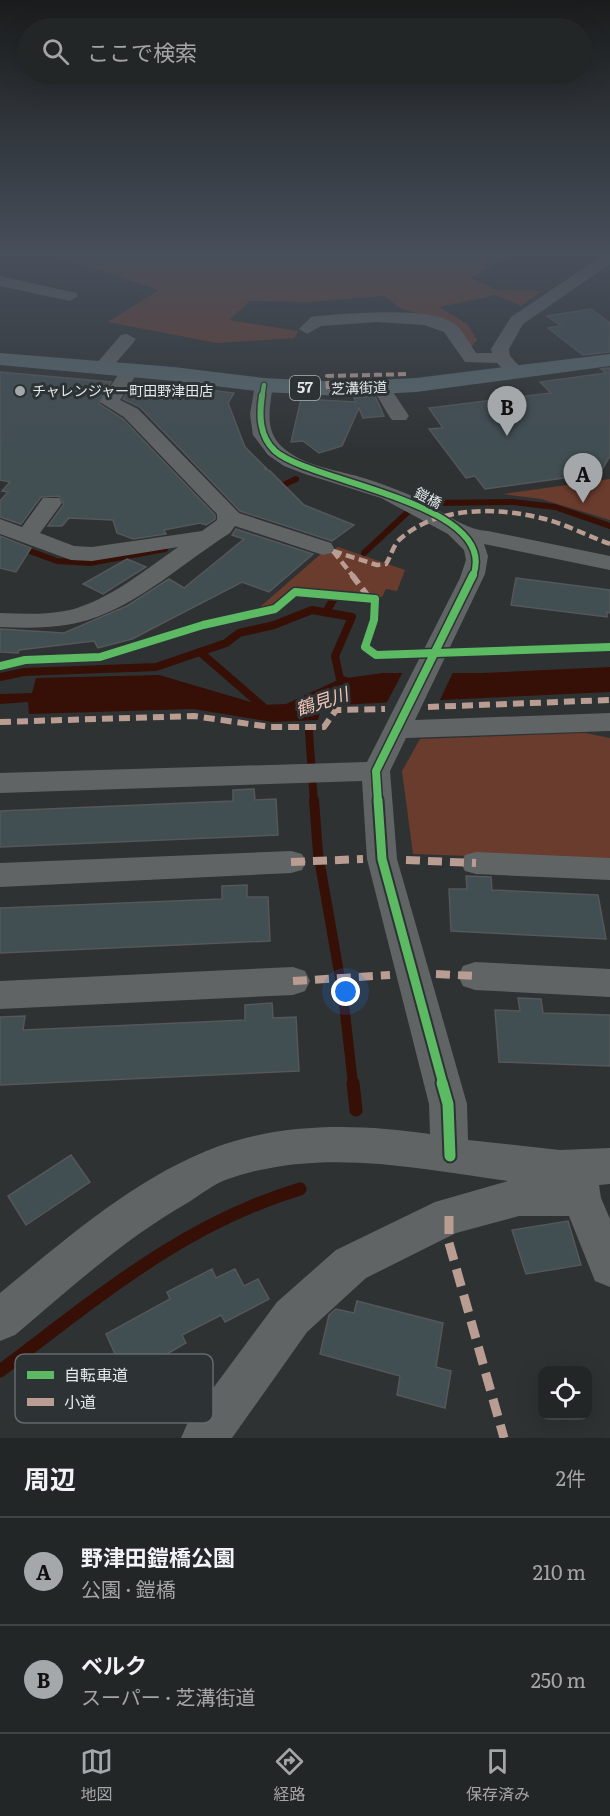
<!DOCTYPE html>
<html lang="ja">
<meta charset="utf-8">
<style>
body{margin:0;font-family:Literata,"Noto Sans JP",serif;background:#2f3232;color:#f1f3f6}
.controls{position:absolute;right:18px;bottom:18px;display:grid;overflow:hidden;border-radius:12px;box-shadow:0 6px 24px #0002}
.controls button{width:54px;height:54px;display:grid;place-items:center;padding:0;border:0;border-bottom:2px solid #404343;background:#232626;color:#f1f3f6;font:30px sans-serif}
.you{position:absolute;left:346px;top:992px;width:21px;height:21px;margin:-15px;border:4px solid #fff;border-radius:50%;background:#1a73e8;box-shadow:0 0 0 9px #1a73e833}
.badge{display:grid;place-items:center;width:39px;height:39px;border-radius:50%;background:#a5a8aa;color:#111;font-size:20px;font-weight:700}
.pin{position:absolute;translate:-50% -50px;filter:drop-shadow(0 2px 3px #0008)}
.pin::after{content:'';position:absolute;top:32px;width:21px;height:18px;background:inherit;clip-path:polygon(0 0,100% 0,50% 100%)}
.list{margin:0;padding:0;list-style:none}
h2{display:flex;justify-content:space-between;align-items:center;height:78px;margin:0;padding:0 24px;font-size:26px}
h2 small{font-size:20px;font-weight:400;color:#a3a5a7}
.list li{display:grid;grid-template-columns:39px 1fr auto;gap:18px;align-items:center;box-sizing:border-box;height:108px;padding:0 24px;border-top:2px solid #404343}
.list b{display:block;font-size:22px;white-space:nowrap}
.list p{margin:0;font-size:20px;white-space:nowrap;color:#a3a5a7}
.list em{font-size:20px;font-style:normal;color:#a3a5a7}
.icon{flex:none;width:33px;height:33px;fill:none;stroke:currentColor;stroke-width:2;stroke-linecap:round;stroke-linejoin:round}
.map{position:relative;flex:none;width:610px;height:1438px;overflow:hidden}
.search{position:absolute;background:#232626;box-shadow:0 6px 24px #0002;left:18px;right:18px;top:18px;height:66px;display:flex;align-items:center;gap:15px;box-sizing:border-box;padding:0 21px;border-radius:33px;color:#a3a5a7;font-size:22px}
.sheet{height:294px;background:#232626}
nav{display:flex;justify-content:space-around;align-items:center;box-sizing:border-box;height:84px;border-top:2px solid #404343;background:#232626;font-size:16px;color:#a3a5a7}
nav a{display:grid;justify-items:center;gap:3px}
nav .on{color:#a5a8aa}
.map>svg:first-child{display:block}
</style>
<div class="map">
<svg width="610" height="1438" viewBox="0 0 610 1438">
<rect width="100%" height="100%" fill="#2f3233"/>
<!-- green -->
<g fill="#6a3c2e">
<path d="M46,253H605L601,257L512,255L471,278L497,290L541,291L521,306L496,295L439,307L467,324L477,340L469,349L428,316L402,309L384,296L309,302L250,301L229,320L298,331L295,338L217,343L108,322L159,290Z"/>
<path d="M610,479V520L541,499L503,494Z"/>
<path d="M338,547L405,570L397,591L386,589L382,597L291,588L275,605L260,607L323,552L328,553Z"/>
<path d="M585,733L610,738V861L413,854L402,771L420,739Z"/>
</g>
<!-- water -->
<path fill="#361006" d="M610,667V692L335,705L321,708L318,720L272,722L193,709L29,714L28,702L0,704V694L32,693L36,678L159,675L261,705L286,704L340,679L382,673H483Z"/>
<!-- pier -->
<path fill="#2f3233" d="M404,670H454L439,702L386,704Z"/>
<g fill="none" stroke-linecap="round" stroke-linejoin="round">
<!-- stream-far3 -->
<g stroke="#361006" stroke-width="6">
<path d="M275,489L296,479"/>
<path d="M0,540L57,561L90,563L165,549"/>
<path d="M364,553L411,509L434,503L513,502L555,507L610,526"/>
</g>
<!-- stream-far2 -->
<g stroke="#361006" stroke-width="8">
<path d="M326,612L333,600"/>
<path d="M200,652L268,711"/>
<path d="M0,677L24,672L156,667L226,643L239,633L274,625L312,610L352,617L335,656L340,679L349,682"/>
<path d="M309,732L314,802"/>
</g>
<!-- stream-far1 -->
<path stroke="#361006" stroke-width="10" d="M314,800L318,853L343,995L353,1084"/>
<!-- stream -->
<g stroke="#361006" stroke-width="13">
<path d="M353,1083L356,1110"/>
<path d="M0,1371C96,1299 183,1224 300,1189"/>
</g>
</g>
<!-- building -->
<g fill="#414e52" stroke="#555758" stroke-width="1.5">
<path d="M591,309L610,323V352L583,355L548,328L561,326L547,316Z"/>
<path d="M610,368V456L600,473L485,489L475,476L466,478L429,429L443,428L429,408L551,393L540,382L606,373L601,369Z"/>
<path d="M0,372L111,382L99,404L123,419L215,515V519L206,525L200,523L164,530L166,534L133,539L117,533L113,520L69,518L62,526H48L64,504L59,496L41,497L21,524L0,517V501L8,492L2,491L10,482L0,480Z"/>
<path d="M133,384L169,385L234,393L228,403L245,447L267,469H264L270,471L304,505L354,525L332,541L240,511L140,407L123,399Z"/>
<path d="M375,396L384,416L363,418L359,408L342,446L319,453L303,441L291,442L301,399L356,402L354,398Z"/>
<path d="M236,529L313,554L269,592L242,582L132,639L98,648L94,641L19,650L18,653L0,652V629L64,633L127,606L169,579L184,588L244,539L232,535Z"/>
<path d="M0,536L31,548L16,572L0,568Z"/>
<path d="M127,559L146,567L103,594L83,584Z"/>
<path d="M516,578L610,590V613L607,612V617L511,605Z"/>
<path d="M254,789L255,800L276,799L278,835L0,847V811L233,801V790Z"/>
<path d="M466,876L491,877L492,890L598,895L606,939L451,931L449,889H467Z"/>
<path d="M247,885V897H268L270,941L0,953V908L222,899V886Z"/>
<path d="M518,998L541,999L543,1013L610,1015V1066L499,1062L495,1010L520,1011Z"/>
<path d="M272,1003L273,1018L296,1017L299,1071L0,1085V1017L25,1016L23,1030L245,1020V1005Z"/>
<path d="M71,1155L90,1182L26,1225L8,1196Z"/>
<path d="M568,1221L581,1265L526,1274L512,1230Z"/>
<path d="M212,1269L216,1278L235,1269L244,1286L258,1279L269,1299L225,1322L221,1315L182,1335L186,1343L126,1378L106,1334L170,1299L167,1292Z"/>
<path d="M357,1301L443,1323L436,1367L451,1371L445,1408L397,1395L400,1376L320,1354L329,1315L336,1309L354,1313Z"/>
</g>
<g fill="none" stroke-linecap="round" stroke-linejoin="round">
<!-- minor -->
<g fill="#616465" fill-rule="evenodd">
<path d="M610,253V264L523,324L509,349L510,356L522,369L513,374L507,373L497,363L465,362L444,332L424,325L377,322L321,326L307,334L299,329L311,317L317,316C347,314 435,305 457,326C464,333 470,344 476,353H492L491,349L511,317L605,254Z"/>
<path d="M0,276L76,293L78,296L70,301L0,286Z"/>
<path d="M127,334L136,339L133,343L108,372H96L93,368L96,364L121,335Z"/>
<path d="M130,365L139,370L120,400L138,409L239,513L331,543L334,548L331,553L323,555L235,526L230,533C184,562 140,604 88,620C59,629 29,628 0,627V613C23,614 47,615 70,610C109,600 145,570 178,547L92,561L71,560L0,534V519L22,527L43,498H59L62,503L40,533L74,546L92,547L202,531L217,520V514L211,508L124,417L100,402L124,366Z"/>
<path d="M264,380L273,385C270,406 264,429 281,446C303,467 339,470 367,479C386,485 404,492 422,501C444,512 464,530 488,531L610,556V570L484,544L488,556L485,574L415,720L610,713V731L406,738L390,771L397,859L467,1104L468,1140L560,1150L610,1148V1184L599,1185L601,1198L610,1219V1287L595,1281L569,1216H519L456,1233L366,1278L307,1332L232,1438H181L188,1422L277,1302L336,1250L435,1202L508,1181C416,1168 320,1147 228,1179C214,1184 201,1194 189,1202C125,1238 71,1288 15,1335L0,1341V1293C67,1238 137,1176 219,1146C286,1122 361,1124 430,1134L429,1104L367,859L362,781L0,793V773L367,762L460,578L466,560L464,550L448,534L381,498L305,474L284,466L268,455L253,435L250,414L255,385Z"/>
<path d="M381,382L387,383L409,416L406,420H392L389,416L372,387Z"/>
<path d="M291,851L302,854L306,862L302,870L291,873L0,887V863Z"/>
<path d="M476,852L610,858V880L476,874L465,871L461,863L465,855Z"/>
<path d="M475,962L610,969V997L475,990L463,986L458,976L463,966Z"/>
<path d="M293,967L305,971L310,981L305,991L293,995L0,1009V981Z"/>
</g>
<!-- major -->
<path fill="#59686c" fill-rule="evenodd" d="M0,353L174,367L264,378L340,382L416,378L610,354V366L416,392L340,396L264,392L174,381L0,365Z"/>
<!-- quiet-far4 -->
<path stroke="#b99d93" stroke-width="4" stroke-dasharray="8 4" stroke-linecap="butt" d="M328,389L327,376L410,374"/>
<!-- quiet-far3 -->
<g stroke="#b99d93" stroke-width="4.5" stroke-dasharray="9 4.5" stroke-linecap="butt">
<path d="M333,551L377,565L386,564C391,556 393,546 399,540C437,505 499,507 545,519C567,525 588,536 610,544"/>
<path d="M333,551L353,576"/>
</g>
<!-- quiet-far2 -->
<g stroke="#b99d93" stroke-width="6" stroke-dasharray="11 6" stroke-linecap="butt">
<path d="M352,575L367,595L366,598"/>
<path d="M428,707L610,700"/>
<path d="M0,722L194,716L270,727H324L336,710L385,709"/>
</g>
<!-- quiet-far1 -->
<g stroke="#b99d93" stroke-width="8" stroke-dasharray="14 8" stroke-linecap="butt">
<path d="M406,860L476,863"/>
<path d="M291,862L363,859"/>
<path d="M436,974L475,976"/>
<path d="M293,981L390,975"/>
</g>
<!-- quiet -->
<path stroke="#b99d93" stroke-width="9" stroke-dasharray="18 9" stroke-linecap="butt" d="M449,1216V1243L504,1438"/>
<!-- cycleway-far4 casing -->
<g stroke="#2d3335" stroke-width="7">
<path id="cycleway-far4" d="M262,397L264,385"/>
</g>
<!-- cycleway-far3 casing -->
<g stroke="#2d3335" stroke-width="9">
<path id="cycleway-far3" d="M262,395C259,415 259,436 275,451C311,483 501,503 473,576"/>
</g>
<!-- cycleway-far2 casing -->
<g stroke="#2d3335" stroke-width="11">
<g id="cycleway-far2">
<path d="M0,666L25,660L100,657L203,625L275,609L295,592L375,599L374,620L365,647L376,655L610,647"/>
<path d="M378,802L376,771L473,575"/>
</g>
</g>
<!-- cycleway-far1 casing -->
<g stroke="#2d3335" stroke-width="13">
<path id="cycleway-far1" d="M378,800L382,859L443,1084"/>
</g>
<!-- cycleway casing -->
<g stroke="#2d3335" stroke-width="15">
<path id="cycleway" d="M442,1083L448,1104L450,1156"/>
</g>
<!-- cycleway-far4 -->
<use href="#cycleway-far4" stroke="#5cba63" stroke-width="4.5"/>
<!-- cycleway-far3 -->
<use href="#cycleway-far3" stroke="#5cba63" stroke-width="6"/>
<!-- cycleway-far2 -->
<use href="#cycleway-far2" stroke="#5cba63" stroke-width="8"/>
<!-- cycleway-far1 -->
<use href="#cycleway-far1" stroke="#5cba63" stroke-width="9"/>
<!-- cycleway -->
<use href="#cycleway" stroke="#5cba63" stroke-width="11"/>
</g>
<!-- sky -->
<linearGradient id="sky" x2="0" y2="1"><stop stop-color="#1a1c1c"/><stop offset="0.56" stop-color="#474f5b"/><stop offset="1" stop-color="#474f5b" stop-opacity="0"/></linearGradient>
<rect width="610" height="454" fill="url(#sky)"/>
<!-- markers -->
<circle fill="#a5a8aa" stroke="#2d3335" stroke-width="2" cx="20" cy="391" r="6"/>
<g text-anchor="middle" stroke-width="6" stroke-linejoin="round" paint-order="stroke">
<!-- far-street labels -->
<g font-size="14" fill="#e4e8ea" stroke="#2d3335">
<text transform="translate(359 388) rotate(-2)" y="5">芝溝街道</text>
<text transform="translate(428 498) rotate(27)" y="5">鎧橋</text>
</g>
<!-- far-poi labels -->
<g font-size="14" fill="#e4e8ea" stroke="#2d3335" text-anchor="start">
<text x="32" y="396">チャレンジャー町田野津田店</text>
</g>
<!-- shield labels -->
<rect fill="#2d3335" stroke="#adb2b4" stroke-width="1.5" x="290" y="376" width="30" height="24" rx="4.5"/>
<g font-size="15" font-weight="bold" fill="#e4e8ea">
<text x="305" y="393">57</text>
</g>
<!-- water labels -->
<g font-size="18" font-style="italic" fill="#f2c2b2" stroke="#2d3335">
<text transform="translate(322 702) rotate(-18)" y="6">鶴見川</text>
</g>
</g>
<!-- legend -->
<rect x="15" y="1354" width="198" height="69" rx="9" fill="#2d3335" stroke="#64696b" stroke-width="1.5"/>
<rect x="27" y="1371" width="27" height="8" fill="#5cba63"/>
<rect x="27" y="1398" width="27" height="8" fill="#b99d93"/>
<g font-size="16" fill="#e4e8ea">
<text x="64" y="1381">自転車道</text>
<text x="64" y="1408">小道</text>
</g>
</svg>
<div class="controls">
<button><svg class="icon" aria-label="locate" viewBox="0 0 24 24"><circle cx="12" cy="12" r="6"/><path d="M12 2v4M12 18v4M2 12h4M18 12h4"/></svg></button>
</div>
<div class="you"></div>
<div class="pin badge" style="left:583px;top:503px">A</div>
<div class="pin badge" style="left:507px;top:436px">B</div>
<div class="search"><svg class="icon" aria-label="search" viewBox="0 0 24 24"><circle cx="10" cy="10" r="6"/><path d="M15 15l6 6"/></svg>ここで検索</div>
</div>
<section class="sheet">
<h2>周辺<small>2件</small></h2>
<ul class="list">
<li><span class="badge">A</span><div><b>野津田鎧橋公園</b><p>公園 · 鎧橋</p></div><em>210 m</em></li>
<li><span class="badge">B</span><div><b>ベルク</b><p>スーパー · 芝溝街道</p></div><em>250 m</em></li>
</ul>
</section>
<nav>
<a class="on"><svg class="icon" aria-label="map" viewBox="0 0 24 24"><path d="M3 6l6-2 6 2 6-2v14l-6 2-6-2-6 2zM9 4v14M15 6v14"/></svg>地図</a>
<a><svg class="icon" aria-label="directions" viewBox="0 0 24 24"><path d="M12 3l9 9-9 9-9-9zM9 14v-3h6M13 9l2 2-2 2"/></svg>経路</a>
<a><svg class="icon" aria-label="saved" viewBox="0 0 24 24"><path d="M7 4h10v16l-5-4-5 4z"/></svg>保存済み</a>
</nav>
